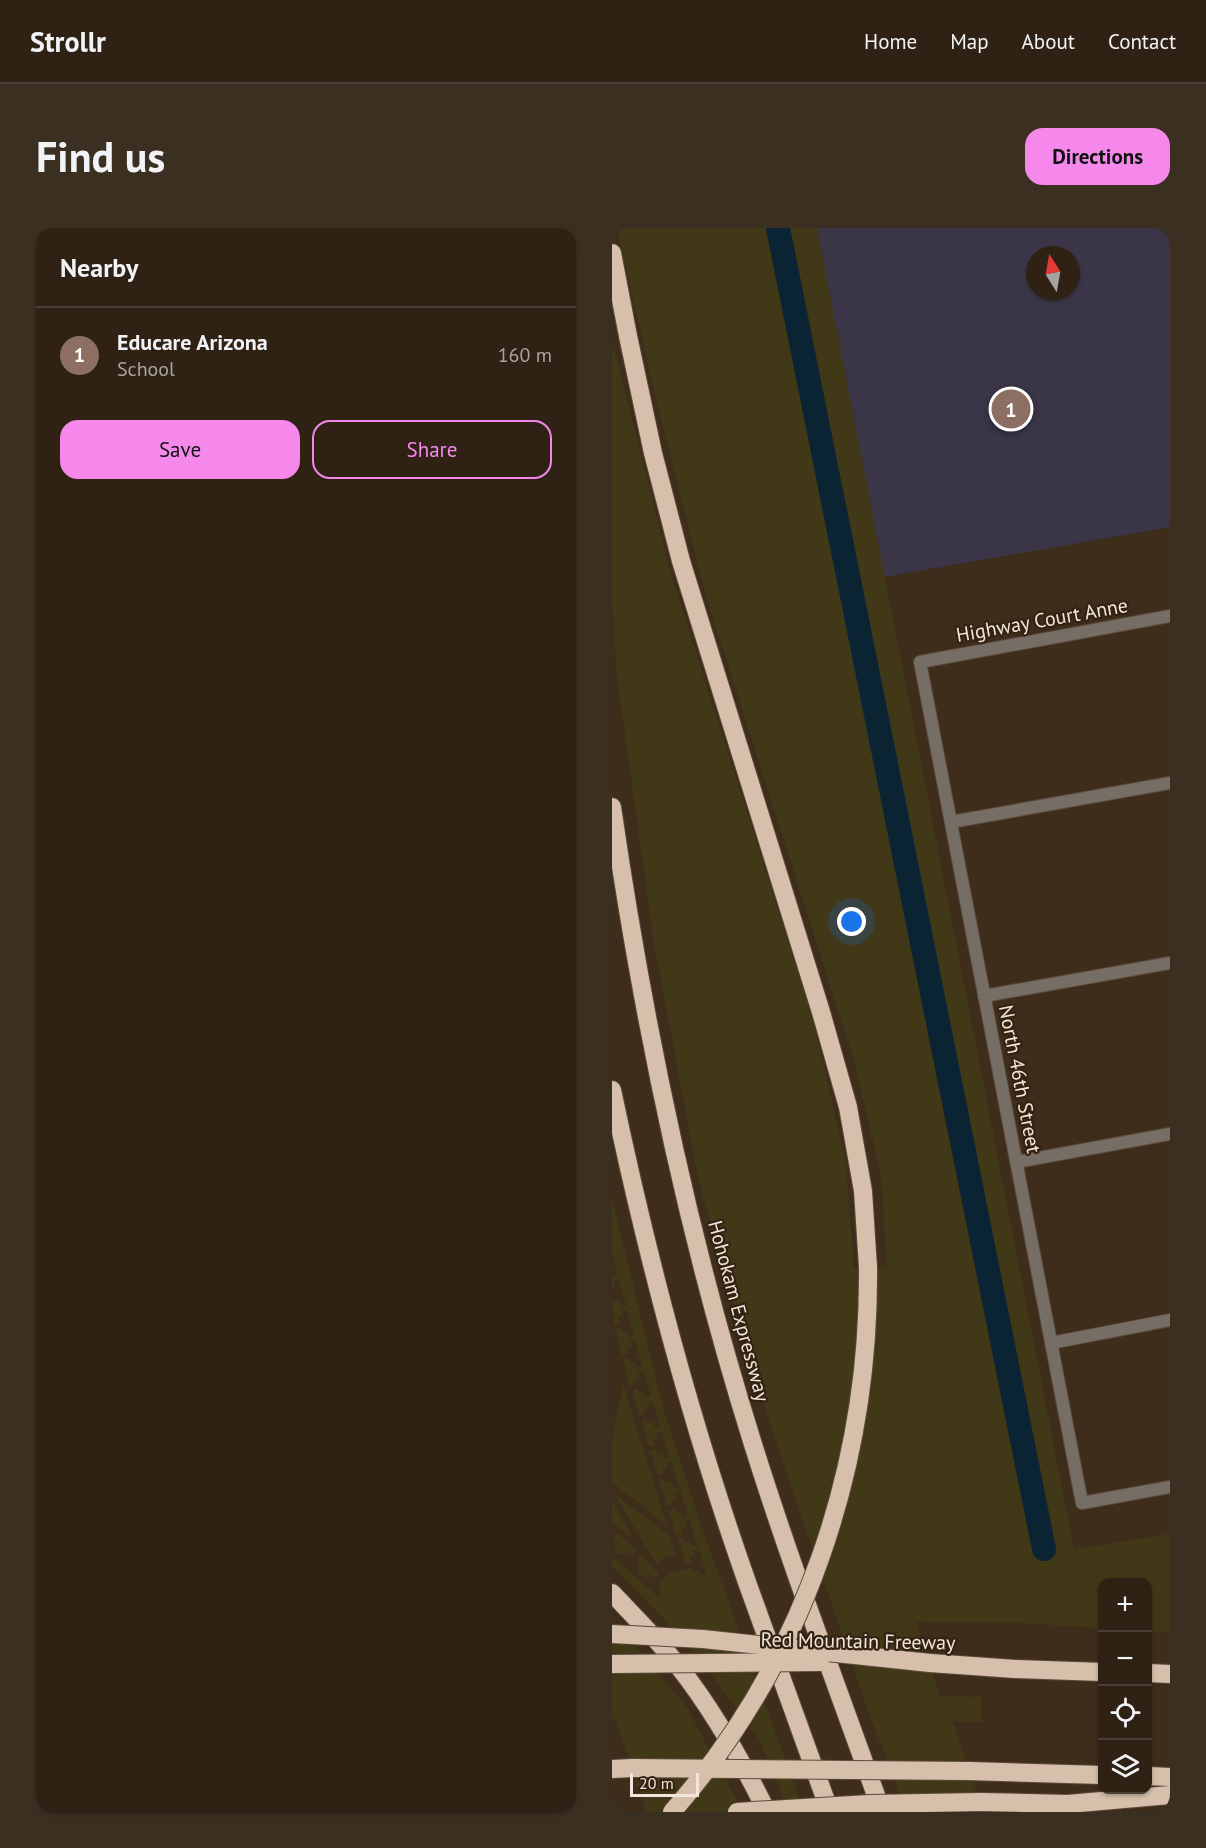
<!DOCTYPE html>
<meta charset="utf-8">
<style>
body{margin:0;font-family:"PT Sans",sans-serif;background:#3b2f22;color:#f1f3f6}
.controls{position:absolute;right:18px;bottom:18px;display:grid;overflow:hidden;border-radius:12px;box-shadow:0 2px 4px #0004}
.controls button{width:54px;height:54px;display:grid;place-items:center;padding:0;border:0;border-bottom:2px solid #4a3f34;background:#2f2215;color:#f1f3f6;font:30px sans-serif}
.compass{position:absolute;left:414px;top:18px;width:54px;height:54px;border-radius:50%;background:#2f2215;box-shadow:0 2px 4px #0004;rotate:349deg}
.scale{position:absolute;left:18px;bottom:15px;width:69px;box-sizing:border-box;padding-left:6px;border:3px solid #f2e6dc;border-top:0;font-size:16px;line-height:21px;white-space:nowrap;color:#f2e6dc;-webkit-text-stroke:4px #342312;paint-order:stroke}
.you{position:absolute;left:240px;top:694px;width:21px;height:21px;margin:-15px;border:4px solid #fff;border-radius:50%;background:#1a73e8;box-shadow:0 0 0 9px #1a73e833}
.badge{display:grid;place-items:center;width:39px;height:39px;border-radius:50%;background:#f688ec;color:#fff;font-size:20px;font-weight:700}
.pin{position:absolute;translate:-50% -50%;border:3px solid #fff;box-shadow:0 2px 6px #0006}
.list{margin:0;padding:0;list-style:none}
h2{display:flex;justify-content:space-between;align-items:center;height:78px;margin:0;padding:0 24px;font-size:26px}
h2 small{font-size:20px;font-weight:400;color:#a7a4a0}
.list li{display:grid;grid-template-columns:39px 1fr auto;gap:18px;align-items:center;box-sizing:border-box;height:96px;padding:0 24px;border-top:2px solid #4a3f34}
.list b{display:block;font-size:22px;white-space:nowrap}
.list p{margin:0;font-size:20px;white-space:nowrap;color:#a7a4a0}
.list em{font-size:20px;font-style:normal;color:#a7a4a0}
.actions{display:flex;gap:12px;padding:18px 24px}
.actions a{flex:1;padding:14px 0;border:2px solid #f688ec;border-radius:18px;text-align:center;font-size:21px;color:#f688ec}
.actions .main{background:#f688ec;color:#111}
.icon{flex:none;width:33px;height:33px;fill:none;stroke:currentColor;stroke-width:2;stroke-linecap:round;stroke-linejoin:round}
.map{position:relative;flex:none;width:558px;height:1584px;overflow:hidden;border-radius:18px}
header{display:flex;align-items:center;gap:36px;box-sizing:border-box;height:84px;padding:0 30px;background:#2f2215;border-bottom:2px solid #4a3f34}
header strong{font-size:28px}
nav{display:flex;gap:33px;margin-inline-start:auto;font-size:21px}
.intro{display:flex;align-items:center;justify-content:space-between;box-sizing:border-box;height:144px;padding:0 36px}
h1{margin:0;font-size:42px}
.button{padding:15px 27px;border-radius:18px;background:#f688ec;color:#111;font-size:21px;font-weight:700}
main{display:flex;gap:36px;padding:0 36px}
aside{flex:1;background:#2f2215;border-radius:18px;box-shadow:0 2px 4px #0004}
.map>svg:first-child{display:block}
</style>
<header>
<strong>Strollr</strong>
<nav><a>Home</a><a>Map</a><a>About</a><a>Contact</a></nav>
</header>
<div class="intro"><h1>Find us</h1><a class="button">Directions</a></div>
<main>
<aside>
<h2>Nearby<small></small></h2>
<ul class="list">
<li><span class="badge" style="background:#8d6e63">1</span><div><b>Educare Arizona</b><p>School</p></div><em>160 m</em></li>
</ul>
<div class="actions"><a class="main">Save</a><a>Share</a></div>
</aside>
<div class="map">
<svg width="558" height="1584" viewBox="0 0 558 1584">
<rect width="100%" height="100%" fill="#3f2d1c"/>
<!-- education -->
<path fill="#3a3647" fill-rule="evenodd" d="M204,0H558V299L272,349ZM423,27H459V63H423Z"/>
<!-- sand -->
<g fill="#413818">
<path d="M5,0H205L462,1321L558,1306V1404L536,1403V1354H490V1400L408,1395L304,1394L328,1468L369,1469L370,1494L340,1493L372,1584H295L255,1480L160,1201L87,954L42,715L5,449L0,372V123L3,124L58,343L201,792L234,935L242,1040L275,1039L269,947L241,829L92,361L38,145Z"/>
<path d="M0,971L51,1179L89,1297L192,1584H177L147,1511L81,1422L0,1337V1328L46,1369L50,1366L47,1361L49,1358L47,1355L55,1346L81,1339L83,1344L87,1342L89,1347L94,1345L87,1322L82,1323L83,1329L78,1330L80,1335L74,1337L66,1311L72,1310L73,1315L78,1313L80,1318L85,1317L59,1233L54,1235L55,1240L50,1241L52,1246L46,1248L38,1223L44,1221L45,1226L51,1224L52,1230L57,1228L50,1203L45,1205L46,1210L41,1211L43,1217L37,1218L29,1193L35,1191L36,1195L41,1194L43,1200L48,1198L40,1173L35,1174L37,1180L32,1181L33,1186L27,1188L20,1162L26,1160L27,1165L32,1164L34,1169L39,1168L31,1143L26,1144L28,1150L23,1151L24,1156L18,1158L11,1132L17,1130L18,1135L23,1134L25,1139L30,1138L23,1113L18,1114L20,1119L15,1121L16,1126L10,1127L3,1101L9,1100L10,1104L15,1103L17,1109L22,1108L15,1082L10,1084L11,1089L6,1090L7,1095L2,1097L0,1070L2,1074L7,1073L9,1078L14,1077L7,1052L2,1053L3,1059L0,1060V1047L1,1048L5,1047L0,1024Z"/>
<path d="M11,1156L55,1297L0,1254V1213Z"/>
<path d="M53,1251L54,1255L60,1254L61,1259L66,1258L67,1263L63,1265L65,1270L59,1271L61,1276L55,1278L47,1252Z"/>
<path d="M2,1266L58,1308L64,1326L53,1329L45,1336Z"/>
<path d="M0,1272L23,1313L0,1294Z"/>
<path d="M62,1281L64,1285L69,1284L70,1290L75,1288L76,1293L72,1295L74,1300L69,1302L70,1306L64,1308L57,1283Z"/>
<path d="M5,1305L25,1323L21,1328L17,1324L13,1328L9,1324L6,1327L2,1324L5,1321L1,1317L5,1313L1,1310Z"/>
<path d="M28,1327L47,1346L43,1350L39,1347L36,1350L32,1346L28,1349L25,1346L28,1342L24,1339L28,1335L24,1331Z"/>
<path d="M0,1392L74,1478L131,1584H35L4,1491H0Z"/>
</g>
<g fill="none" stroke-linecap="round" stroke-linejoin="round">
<!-- canal -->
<path stroke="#0a2434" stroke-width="24" d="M166,0L432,1321"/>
<!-- lane casing -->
<g stroke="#5c4b3b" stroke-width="14">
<g id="lane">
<path d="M558,388L308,434L470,1275L558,1259"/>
<path d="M339,594L558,555"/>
<path d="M372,768L558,735"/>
<path d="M404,934L558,906"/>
<path d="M439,1115L558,1092"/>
</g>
</g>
<!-- highway casing -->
<g stroke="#5c4b3b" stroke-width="20">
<g id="highway">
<path d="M0,25L16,108L41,225L69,333L209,784L236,879L251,963L256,1039"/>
<path d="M0,579C31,793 75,1006 140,1213C179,1338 226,1461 270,1584"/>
<path d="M0,862C35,1029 79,1196 136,1357C163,1433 191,1508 218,1584"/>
<path d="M0,1365C18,1384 37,1403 54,1423C95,1471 127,1527 155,1584"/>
<path d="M318,1435L403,1441L490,1444"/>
<path d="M536,1445L558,1446"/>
<path d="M0,1541L20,1540"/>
<path d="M357,1543L490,1547"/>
<path d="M536,1548L558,1549"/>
<path d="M369,1574L456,1576L558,1567"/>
</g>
</g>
<!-- lane -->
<use href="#lane" stroke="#766d65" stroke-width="12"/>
<!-- highway -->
<use href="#highway" stroke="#d6c0ab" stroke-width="18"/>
<!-- highway-bridge casing -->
<g stroke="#5c4b3b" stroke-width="20" stroke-linecap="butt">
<g id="highway-bridge">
<path d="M0,1406L91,1411L318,1435"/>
<path d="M0,1436L208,1434"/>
<path d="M20,1540L357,1543"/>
<path d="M60,1584C192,1434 258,1238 256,1039"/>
<path d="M125,1584L257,1576L369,1574"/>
</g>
</g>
<!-- highway-bridge -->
<use href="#highway-bridge" stroke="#d6c0ab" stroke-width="18"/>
</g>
<g text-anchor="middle" stroke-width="4.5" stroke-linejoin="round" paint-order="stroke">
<!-- street labels -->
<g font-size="20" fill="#f2e6dc" stroke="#342312">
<text transform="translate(430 392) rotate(-10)" y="7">Highway Court Anne</text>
<text transform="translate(408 851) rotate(79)" y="7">North 46th Street</text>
<text transform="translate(127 1083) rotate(75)" y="7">Hohokam Expressway</text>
<text transform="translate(246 1413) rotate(1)" y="7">Red Mountain Freeway</text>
</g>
</g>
</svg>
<div class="controls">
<button>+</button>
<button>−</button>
<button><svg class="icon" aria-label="locate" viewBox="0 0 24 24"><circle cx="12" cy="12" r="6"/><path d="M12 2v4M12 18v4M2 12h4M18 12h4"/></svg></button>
<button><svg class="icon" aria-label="layers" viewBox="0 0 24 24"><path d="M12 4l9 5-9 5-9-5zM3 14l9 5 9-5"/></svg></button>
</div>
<svg class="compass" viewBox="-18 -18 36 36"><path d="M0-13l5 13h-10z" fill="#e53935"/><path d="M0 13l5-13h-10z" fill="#a7a4a0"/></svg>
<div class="scale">20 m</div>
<div class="you"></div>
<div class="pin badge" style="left:399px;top:181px;background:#8d6e63">1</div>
</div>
</main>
